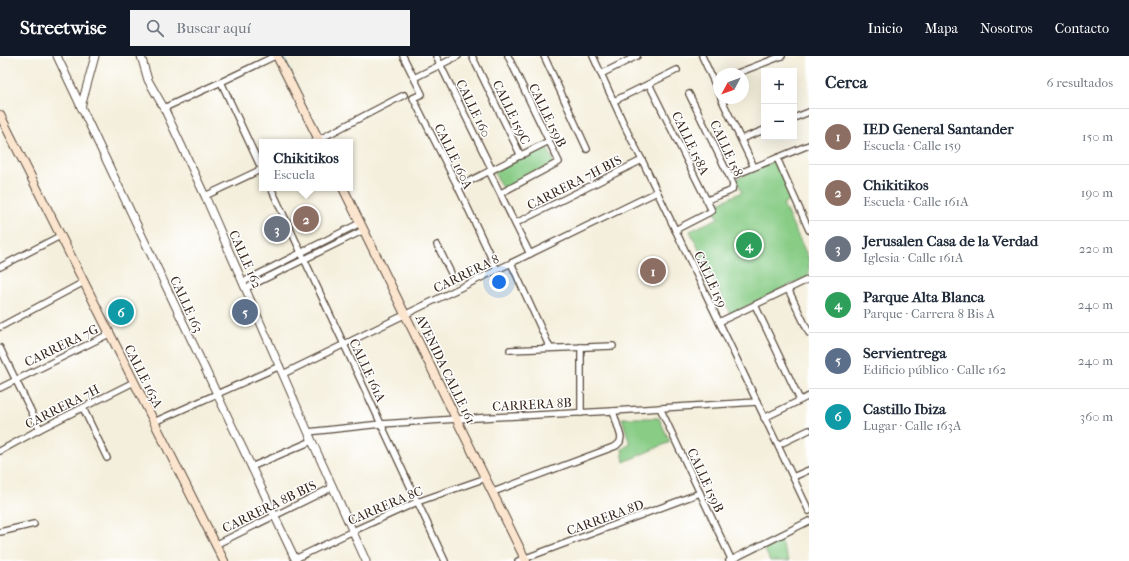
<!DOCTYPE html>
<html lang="es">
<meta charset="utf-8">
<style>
body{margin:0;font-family:"IM FELL French Canon",serif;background:#f2f2f3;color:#1f2937}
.controls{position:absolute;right:12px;top:12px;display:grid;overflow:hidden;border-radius:0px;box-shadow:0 4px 16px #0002}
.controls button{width:36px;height:36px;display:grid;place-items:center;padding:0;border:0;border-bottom:1px solid #e0e1e3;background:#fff;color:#1f2937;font:20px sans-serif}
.compass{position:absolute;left:713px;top:12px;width:36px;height:36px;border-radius:50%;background:#fff;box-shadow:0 4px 16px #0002;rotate:229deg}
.you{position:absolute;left:499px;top:226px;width:14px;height:14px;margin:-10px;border:3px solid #fff;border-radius:50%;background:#1a73e8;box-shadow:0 0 0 6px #1a73e833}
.badge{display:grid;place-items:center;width:26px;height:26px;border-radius:50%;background:#111827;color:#fff;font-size:13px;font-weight:700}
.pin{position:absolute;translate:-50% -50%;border:2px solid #fff;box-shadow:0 1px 4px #0006}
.popup{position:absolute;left:259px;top:83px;width:94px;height:52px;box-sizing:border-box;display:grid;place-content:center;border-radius:0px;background:#fff;filter:drop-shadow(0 1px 3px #0005);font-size:13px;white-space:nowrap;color:#747a83}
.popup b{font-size:15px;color:#1f2937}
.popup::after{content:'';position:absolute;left:50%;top:100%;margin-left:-8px;border:8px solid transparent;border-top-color:#fff}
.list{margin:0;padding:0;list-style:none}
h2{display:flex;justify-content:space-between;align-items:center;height:52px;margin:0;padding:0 16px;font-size:17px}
h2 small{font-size:13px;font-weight:400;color:#747a83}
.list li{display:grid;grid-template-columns:26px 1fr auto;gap:12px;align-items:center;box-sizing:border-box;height:56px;padding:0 16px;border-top:1px solid #e0e1e3}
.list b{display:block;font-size:15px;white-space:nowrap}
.list p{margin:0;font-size:13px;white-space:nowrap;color:#747a83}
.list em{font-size:13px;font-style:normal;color:#747a83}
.icon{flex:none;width:22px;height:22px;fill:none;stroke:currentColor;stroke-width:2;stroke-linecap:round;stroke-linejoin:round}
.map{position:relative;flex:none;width:809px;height:505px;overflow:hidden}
header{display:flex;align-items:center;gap:24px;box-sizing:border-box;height:56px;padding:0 20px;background:#111827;color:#fff}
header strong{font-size:19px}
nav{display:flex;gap:22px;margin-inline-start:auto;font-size:14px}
.search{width:280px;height:36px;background:#f2f2f3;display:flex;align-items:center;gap:10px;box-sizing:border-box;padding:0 14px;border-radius:0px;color:#747a83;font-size:15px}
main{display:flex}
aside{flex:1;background:#fff}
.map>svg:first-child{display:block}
</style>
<header>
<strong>Streetwise</strong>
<div class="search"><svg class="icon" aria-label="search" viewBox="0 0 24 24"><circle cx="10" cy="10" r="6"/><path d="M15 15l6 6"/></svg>Buscar aquí</div>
<nav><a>Inicio</a><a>Mapa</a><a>Nosotros</a><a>Contacto</a></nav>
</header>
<main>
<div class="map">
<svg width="809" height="505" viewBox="0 0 809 505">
<rect width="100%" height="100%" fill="#fff"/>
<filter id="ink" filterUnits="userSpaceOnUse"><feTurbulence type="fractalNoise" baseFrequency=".025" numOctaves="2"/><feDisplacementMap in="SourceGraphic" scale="8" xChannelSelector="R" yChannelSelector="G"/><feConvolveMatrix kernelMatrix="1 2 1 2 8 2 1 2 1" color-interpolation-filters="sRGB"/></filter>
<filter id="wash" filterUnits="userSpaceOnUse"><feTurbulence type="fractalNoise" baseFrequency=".012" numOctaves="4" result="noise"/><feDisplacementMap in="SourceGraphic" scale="16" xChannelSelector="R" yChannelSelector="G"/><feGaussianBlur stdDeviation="0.9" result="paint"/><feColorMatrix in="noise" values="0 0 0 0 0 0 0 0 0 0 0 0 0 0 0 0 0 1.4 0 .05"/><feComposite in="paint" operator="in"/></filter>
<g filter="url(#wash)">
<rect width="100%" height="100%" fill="#f4efdc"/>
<!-- green -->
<g fill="#88cc86" stroke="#627b52">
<path d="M546,90L555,107L530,119L529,118L530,121L503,134L494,116Z"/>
<path d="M775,104L793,143L783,148L809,203V220L730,258L690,175L718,162L712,150L742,136L736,123Z"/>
<path d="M622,362H659L670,386L624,406L622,393L630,388Z"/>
<path d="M780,484L789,505H770L764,492Z"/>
</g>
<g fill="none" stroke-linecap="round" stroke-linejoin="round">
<!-- stream -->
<path stroke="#4aa6c9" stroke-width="2" d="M282,0L298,33"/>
</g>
</g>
<g filter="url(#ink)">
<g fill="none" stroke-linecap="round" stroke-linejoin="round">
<!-- minor-tunnel -->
<path stroke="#cfc8b6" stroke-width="5.5" stroke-dasharray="5.5 3" stroke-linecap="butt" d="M451,217L456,227"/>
<!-- minor casing -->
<g stroke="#57483a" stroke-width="8">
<g id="minor">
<path d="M403,0L422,38L413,42L458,131L497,214"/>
<path d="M436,0L492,114"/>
<path d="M472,0L521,100"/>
<path d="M544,0L587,93"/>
<path d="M593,0L627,75L642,104L809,455"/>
<path d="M702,0L719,37"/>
<path d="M601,18L637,0"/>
<path d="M735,18L782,0"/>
<path d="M414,22L458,0"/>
<path d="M221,26L262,114"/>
<path d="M649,28L712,155L675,174"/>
<path d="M689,38L733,128L732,134L728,136L707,144"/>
<path d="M721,42L754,111"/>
<path d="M614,45L677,14"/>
<path d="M164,52L221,26L275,0"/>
<path d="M794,62L809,56"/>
<path d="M741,83L764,74"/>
<path d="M314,86L404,39"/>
<path d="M777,102L809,174"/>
<path d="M489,115L530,198"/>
<path d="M730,121L809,89"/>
<path d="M458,131L549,85"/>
<path d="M271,132L445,505"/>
<path d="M501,137L559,106L508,0"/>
<path d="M205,140L262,113"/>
<path d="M516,167L642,104"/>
<path d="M437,189L451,217"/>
<path d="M511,207L550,292"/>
<path d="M0,211L60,180"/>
<path d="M243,226L360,167"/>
<path d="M246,232L364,174"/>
<path d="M788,233L809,277"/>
<path d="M755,249L800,344"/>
<path d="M719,266L809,223"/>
<path d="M0,271L84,226"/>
<path d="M581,291V357"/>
<path d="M0,292L40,373"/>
<path d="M510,294L613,290"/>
<path d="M283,318L657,136"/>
<path d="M0,332L109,278"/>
<path d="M83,352L107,402"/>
<path d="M660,352L732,505"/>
<path d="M764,362L809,340"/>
<path d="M154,366L280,310"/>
<path d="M308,376L381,368L457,363L613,355L757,346"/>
<path d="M778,389L809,374"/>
<path d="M0,395L40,373L134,326"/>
<path d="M251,411L312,385"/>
<path d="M793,421L809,414"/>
<path d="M493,436L616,390L620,386L621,381L613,355"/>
<path d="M0,476L34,468"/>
<path d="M215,489L333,431"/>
<path d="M295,503L353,475L417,446L486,422"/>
<path d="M518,505L700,437"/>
<path d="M729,505L809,465"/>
</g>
</g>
<!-- tertiary casing -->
<g stroke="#57483a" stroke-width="9">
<g id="tertiary">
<path d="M57,0L296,505"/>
<path d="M141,0L148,24L164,52L205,140L312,385L366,505"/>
<path d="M81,51L95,0"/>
</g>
</g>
<!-- secondary casing -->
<g stroke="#57483a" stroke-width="10">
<g id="secondary">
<path d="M277,0L320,86"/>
<path d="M0,59L224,505"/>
<path d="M343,132L526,505"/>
</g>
</g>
<!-- minor -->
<use href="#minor" stroke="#fff" stroke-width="5.5"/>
<!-- tertiary -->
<use href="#tertiary" stroke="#fff" stroke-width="7"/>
<!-- secondary -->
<use href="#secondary" stroke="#fce5cf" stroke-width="8"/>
</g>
</g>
<g text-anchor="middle" stroke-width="3" stroke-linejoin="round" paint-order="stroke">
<!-- street labels -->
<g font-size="13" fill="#3b2a1e" stroke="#fff">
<text transform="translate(474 52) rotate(64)" y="5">CALLE 160</text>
<text transform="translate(512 56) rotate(64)" y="5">CALLE 159C</text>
<text transform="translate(548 59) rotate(64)" y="5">CALLE 159B</text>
<text transform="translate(691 87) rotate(64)" y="5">CALLE 158A</text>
<text transform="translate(727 92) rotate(65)" y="5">CALLE 158</text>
<text transform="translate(454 100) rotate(64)" y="5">CALLE 160A</text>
<text transform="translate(574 126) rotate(-27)" y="5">CARRERA 7H BIS</text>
<text transform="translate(246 203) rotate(66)" y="5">CALLE 162</text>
<text transform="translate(466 217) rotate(-26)" y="5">CARRERA 8</text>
<text transform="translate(711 223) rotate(65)" y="5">CALLE 159</text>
<text transform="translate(187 248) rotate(65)" y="5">CALLE 163</text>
<text transform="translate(61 289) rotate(-26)" y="5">CARRERA 7G</text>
<text transform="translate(446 313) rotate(64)" y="5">AVENIDA CALLE 161</text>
<text transform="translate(368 314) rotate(65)" y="5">CALLE 161A</text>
<text transform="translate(144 320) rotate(63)" y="5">CALLE 163A</text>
<text transform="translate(532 348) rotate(-3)" y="5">CARRERA 8B</text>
<text transform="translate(62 350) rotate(-27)" y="5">CARRERA 7H</text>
<text transform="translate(706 424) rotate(65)" y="5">CALLE 159B</text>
<text transform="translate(385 449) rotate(-23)" y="5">CARRERA 8C</text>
<text transform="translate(269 450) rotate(-26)" y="5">CARRERA 8B BIS</text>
<text transform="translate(605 461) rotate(-20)" y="5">CARRERA 8D</text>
</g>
</g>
</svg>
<div class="controls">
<button>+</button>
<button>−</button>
</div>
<svg class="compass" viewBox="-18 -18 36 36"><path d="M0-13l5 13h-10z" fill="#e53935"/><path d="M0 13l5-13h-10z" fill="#747a83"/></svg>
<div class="you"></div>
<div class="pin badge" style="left:653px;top:215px;background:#8d6e63">1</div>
<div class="pin badge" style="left:306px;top:163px;background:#8d6e63">2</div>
<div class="popup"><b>Chikitikos</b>Escuela</div>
<div class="pin badge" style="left:277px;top:173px;background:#6b7280">3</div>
<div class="pin badge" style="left:749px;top:189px;background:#2e9e5b">4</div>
<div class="pin badge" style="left:245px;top:256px;background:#5c6f8a">5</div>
<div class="pin badge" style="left:121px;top:256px;background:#0f9aa8">6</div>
</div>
<aside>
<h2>Cerca<small>6 resultados</small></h2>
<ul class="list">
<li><span class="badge" style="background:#8d6e63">1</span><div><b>IED General Santander</b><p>Escuela · Calle 159</p></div><em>150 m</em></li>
<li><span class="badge" style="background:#8d6e63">2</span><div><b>Chikitikos</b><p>Escuela · Calle 161A</p></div><em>190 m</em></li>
<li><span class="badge" style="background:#6b7280">3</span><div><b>Jerusalen Casa de la Verdad</b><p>Iglesia · Calle 161A</p></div><em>220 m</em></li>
<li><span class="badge" style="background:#2e9e5b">4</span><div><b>Parque Alta Blanca</b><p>Parque · Carrera 8 Bis A</p></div><em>240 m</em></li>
<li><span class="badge" style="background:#5c6f8a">5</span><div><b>Servientrega</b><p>Edificio público · Calle 162</p></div><em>240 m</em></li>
<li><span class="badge" style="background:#0f9aa8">6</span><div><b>Castillo Ibiza</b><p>Lugar · Calle 163A</p></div><em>360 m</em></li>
</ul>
</aside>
</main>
